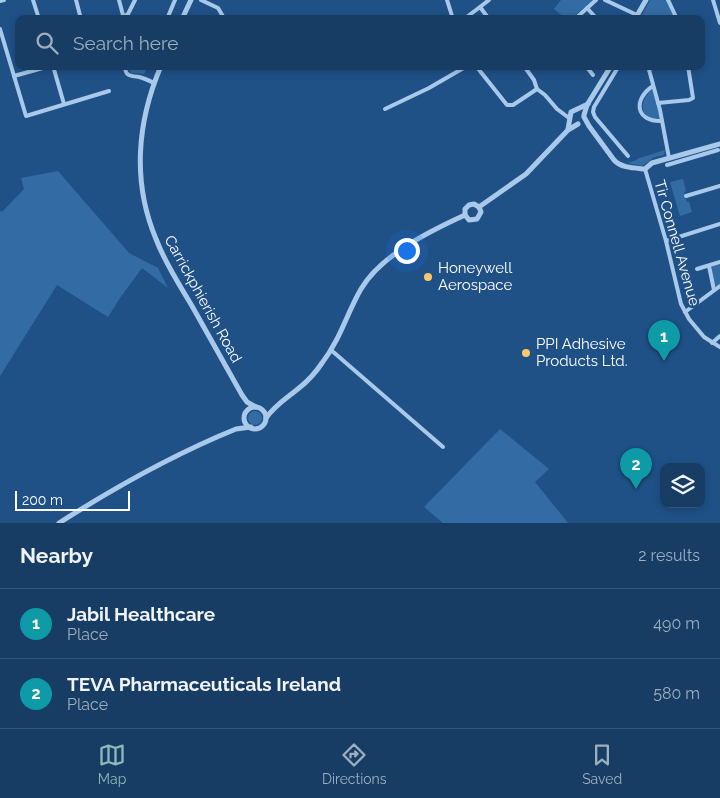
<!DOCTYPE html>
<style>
body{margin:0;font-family:Raleway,sans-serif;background:#24486e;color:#f1f3f6}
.controls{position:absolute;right:15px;bottom:15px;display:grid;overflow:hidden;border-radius:10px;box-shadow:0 2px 8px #0003}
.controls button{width:45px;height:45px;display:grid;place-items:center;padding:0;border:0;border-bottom:1px solid #365679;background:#173d65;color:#f1f3f6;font:25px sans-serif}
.scale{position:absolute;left:15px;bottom:12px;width:115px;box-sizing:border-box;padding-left:5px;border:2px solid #fff;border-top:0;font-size:14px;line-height:18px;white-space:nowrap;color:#fff;-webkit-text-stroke:4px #1f5187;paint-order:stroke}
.you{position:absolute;left:406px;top:250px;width:18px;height:18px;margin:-12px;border:4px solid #fff;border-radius:50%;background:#1a73e8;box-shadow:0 0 0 8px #1a73e833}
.badge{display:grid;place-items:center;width:32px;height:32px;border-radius:50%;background:#8bbbb9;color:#fff;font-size:16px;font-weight:700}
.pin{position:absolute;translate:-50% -41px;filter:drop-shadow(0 1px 2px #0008)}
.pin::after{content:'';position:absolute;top:26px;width:18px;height:15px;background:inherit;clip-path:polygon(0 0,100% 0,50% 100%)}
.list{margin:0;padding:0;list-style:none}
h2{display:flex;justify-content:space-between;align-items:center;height:65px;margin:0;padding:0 20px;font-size:21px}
h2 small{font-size:16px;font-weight:400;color:#9eaebf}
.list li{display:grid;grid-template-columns:32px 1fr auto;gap:15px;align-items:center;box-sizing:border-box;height:70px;padding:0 20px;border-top:1px solid #365679}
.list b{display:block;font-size:19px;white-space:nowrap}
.list p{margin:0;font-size:16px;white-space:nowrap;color:#9eaebf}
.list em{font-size:16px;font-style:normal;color:#9eaebf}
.icon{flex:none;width:28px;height:28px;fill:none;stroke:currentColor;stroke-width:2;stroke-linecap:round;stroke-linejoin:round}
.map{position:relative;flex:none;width:720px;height:523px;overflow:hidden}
.search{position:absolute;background:#173d65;box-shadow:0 2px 8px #0003;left:15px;right:15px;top:15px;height:55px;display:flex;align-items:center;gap:12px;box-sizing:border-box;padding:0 18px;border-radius:10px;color:#9eaebf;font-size:19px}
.sheet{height:205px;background:#173d65}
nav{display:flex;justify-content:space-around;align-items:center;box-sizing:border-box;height:70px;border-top:1px solid #365679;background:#173d65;font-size:14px;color:#9eaebf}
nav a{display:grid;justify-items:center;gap:2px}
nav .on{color:#8bbbb9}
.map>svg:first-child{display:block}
</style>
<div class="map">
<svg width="720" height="523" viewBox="0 0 720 523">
<rect width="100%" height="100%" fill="#1f5187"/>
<!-- green -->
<g fill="#336ca4">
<path d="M561,0H593L575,15L574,19H566L554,9Z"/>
<path d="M650,0H666L675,19H640Z"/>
<path d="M129,66H148L144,74L131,73Z"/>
<path d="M651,90L653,91L660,118L654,119L645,115C640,105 644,98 651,90Z"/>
<path d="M665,150L664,155L652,158L651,160L642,166L627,163L637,160V159Z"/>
<path d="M58,171L129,253L158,268L168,288L142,268L120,298L108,317L57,285L0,376V211L2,212L24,189L21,178Z"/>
<path d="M683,179L686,191L684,192L687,202H689L692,212L680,216L670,182Z"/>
<path d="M720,264V284L717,286L714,285L711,269L713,266Z"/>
<circle cx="255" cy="418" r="7"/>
<path d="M500,429L549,469L535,482L568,523H443L424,507Z"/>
</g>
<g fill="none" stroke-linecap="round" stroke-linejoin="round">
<!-- minor -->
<g stroke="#a9c9ea" stroke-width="4">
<path d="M33,0L39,19"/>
<path d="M76,0L81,19"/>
<path d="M119,0L124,19"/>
<path d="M201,0L218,8L224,18"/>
<path d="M447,0L453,19"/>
<path d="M605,0L637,15"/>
<path d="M668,0L677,19"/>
<path d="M713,0L720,23"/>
<path d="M0,1L4,0"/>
<path d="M480,7L489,0"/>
<path d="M587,8L597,19"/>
<path d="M123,17L128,14L135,0"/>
<path d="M167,19L175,0"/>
<path d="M464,19L480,7L489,19"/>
<path d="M575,19L596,0"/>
<path d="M0,29L26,116L109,91"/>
<path d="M53,66L64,104"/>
<path d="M125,66C125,76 130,76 139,77C144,78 150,81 154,83"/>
<path d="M476,66L507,105H513L537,89L545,95L557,109L569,118"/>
<path d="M524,66L534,80L537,89"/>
<path d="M586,66L593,75"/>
<path d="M648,66L660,110L669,158"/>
<path d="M617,69L594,107L593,112L595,117L628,156"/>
<path d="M14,76L50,66"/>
<path d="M653,86C633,99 635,122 662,121"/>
<path d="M658,103L689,100L693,98L688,66"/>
<path d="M385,109L429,88L467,66"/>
<path d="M667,165L718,150"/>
<path d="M645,169L666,241L681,304L689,319L704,337L720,347"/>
<path d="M686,196L720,186"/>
<path d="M666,241L720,224"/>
<path d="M709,266L714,290"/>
<path d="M697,269L720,262"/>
<path d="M685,312L720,286"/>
<path d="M712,343L720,336"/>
<path d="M331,350L443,447"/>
</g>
<!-- tertiary -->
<g stroke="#a9c9ea" stroke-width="5">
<path d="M182,19L191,0"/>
<path d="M635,19L646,0"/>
<path d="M161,66C137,122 132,182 156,239C165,263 179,284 192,306C209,336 226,366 242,395L247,402L256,407"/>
<path d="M584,115L587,105L611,66"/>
<path d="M584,117L589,126L614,160C621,168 634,168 645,169L652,163L720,144"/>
<path d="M568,129L571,112L588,104"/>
<path d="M479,207L526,174L568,130L578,124"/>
<path d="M465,215L469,220L477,219L481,212L479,207"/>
<path d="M465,215V209L469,205L474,204L479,207"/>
<circle cx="255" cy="418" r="11"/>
<path d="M266,418C275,405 287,398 299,388C308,381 316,372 322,363C340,340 347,313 361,289C381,255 430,231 465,215"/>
<path d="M59,523C117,486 172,455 236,429L251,427"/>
</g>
</g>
<!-- markers -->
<g fill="#f8c869" stroke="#1f5187" stroke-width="2">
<circle cx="428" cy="277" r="5"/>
<circle cx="526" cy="353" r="5"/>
</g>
<g text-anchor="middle" stroke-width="5" stroke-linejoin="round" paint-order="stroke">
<!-- street labels -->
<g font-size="15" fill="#fff" stroke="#1f5187">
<text transform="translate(677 243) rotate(74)" y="5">Tir Connell Avenue</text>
<text transform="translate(203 299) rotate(61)" y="5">Carrickphierish Road</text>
</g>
<!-- poi labels -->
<g font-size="15" fill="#fff" stroke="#1f5187" text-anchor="start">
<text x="438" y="273">Honeywell<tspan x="438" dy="17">Aerospace</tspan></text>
<text x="536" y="349">PPI Adhesive<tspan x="536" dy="17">Products Ltd.</tspan></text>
</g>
</g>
</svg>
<div class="controls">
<button><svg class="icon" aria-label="layers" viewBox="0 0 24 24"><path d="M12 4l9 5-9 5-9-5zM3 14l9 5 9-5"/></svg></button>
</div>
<div class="scale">200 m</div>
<div class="you"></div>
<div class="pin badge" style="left:664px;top:361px;background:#0f9aa8">1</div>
<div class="pin badge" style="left:636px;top:489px;background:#0f9aa8">2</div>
<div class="search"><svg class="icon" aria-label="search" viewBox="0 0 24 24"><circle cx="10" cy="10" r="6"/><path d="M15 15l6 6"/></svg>Search here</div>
</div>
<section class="sheet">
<h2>Nearby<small>2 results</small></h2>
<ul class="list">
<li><span class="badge" style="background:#0f9aa8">1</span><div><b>Jabil Healthcare</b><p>Place</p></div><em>490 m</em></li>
<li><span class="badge" style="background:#0f9aa8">2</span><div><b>TEVA Pharmaceuticals Ireland</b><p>Place</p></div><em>580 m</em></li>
</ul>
</section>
<nav>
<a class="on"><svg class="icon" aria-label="map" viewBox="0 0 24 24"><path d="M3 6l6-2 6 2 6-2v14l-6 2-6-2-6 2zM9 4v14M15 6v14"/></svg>Map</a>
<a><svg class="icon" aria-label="directions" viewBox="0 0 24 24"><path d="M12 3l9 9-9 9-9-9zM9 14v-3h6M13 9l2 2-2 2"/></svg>Directions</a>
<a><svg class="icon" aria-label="saved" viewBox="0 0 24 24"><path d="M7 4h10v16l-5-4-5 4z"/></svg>Saved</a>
</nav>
